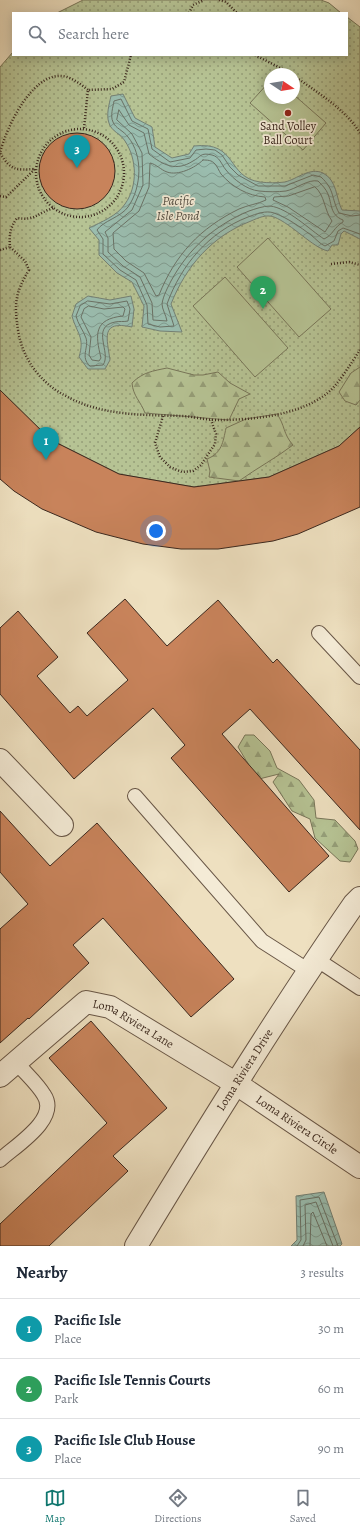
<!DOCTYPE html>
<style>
body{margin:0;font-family:Alegreya,serif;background:#f2f2f3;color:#1f2937}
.compass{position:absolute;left:264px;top:68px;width:36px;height:36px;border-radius:50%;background:#fff;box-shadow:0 2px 10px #0003;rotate:102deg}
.you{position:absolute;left:156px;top:531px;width:14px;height:14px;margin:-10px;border:3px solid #fff;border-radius:50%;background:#1a73e8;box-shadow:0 0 0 6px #1a73e833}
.badge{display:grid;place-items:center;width:26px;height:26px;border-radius:50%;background:#0f766e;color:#fff;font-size:13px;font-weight:700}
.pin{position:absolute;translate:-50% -33px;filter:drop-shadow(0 1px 2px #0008)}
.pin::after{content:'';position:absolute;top:21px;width:14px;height:12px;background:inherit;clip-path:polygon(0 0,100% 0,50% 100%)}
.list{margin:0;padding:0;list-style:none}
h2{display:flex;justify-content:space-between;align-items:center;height:52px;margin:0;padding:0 16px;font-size:17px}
h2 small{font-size:13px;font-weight:400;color:#747a83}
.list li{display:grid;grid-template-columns:26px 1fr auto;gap:12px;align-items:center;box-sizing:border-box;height:60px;padding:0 16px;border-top:1px solid #e0e1e3}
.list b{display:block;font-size:15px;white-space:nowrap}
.list p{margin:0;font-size:13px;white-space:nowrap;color:#747a83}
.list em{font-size:13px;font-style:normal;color:#747a83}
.icon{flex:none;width:22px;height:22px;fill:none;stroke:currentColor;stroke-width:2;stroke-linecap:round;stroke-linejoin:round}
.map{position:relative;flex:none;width:360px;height:1246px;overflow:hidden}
.search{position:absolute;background:#fff;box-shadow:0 2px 10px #0003;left:12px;right:12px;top:12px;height:44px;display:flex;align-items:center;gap:10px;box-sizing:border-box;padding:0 14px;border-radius:0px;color:#747a83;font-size:15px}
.sheet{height:232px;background:#fff}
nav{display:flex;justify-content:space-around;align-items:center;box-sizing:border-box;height:56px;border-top:1px solid #e0e1e3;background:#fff;font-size:11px;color:#747a83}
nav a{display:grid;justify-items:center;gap:2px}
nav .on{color:#0f766e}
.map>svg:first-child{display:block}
</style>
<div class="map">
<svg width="360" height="1246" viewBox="0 0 360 1246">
<defs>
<pattern id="grass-dots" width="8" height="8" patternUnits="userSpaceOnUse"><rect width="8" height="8" fill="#b6c394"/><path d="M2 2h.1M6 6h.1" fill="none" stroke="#959e78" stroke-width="1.8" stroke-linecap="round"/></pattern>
<pattern id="forest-firs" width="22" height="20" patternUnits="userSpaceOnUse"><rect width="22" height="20" fill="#b6c394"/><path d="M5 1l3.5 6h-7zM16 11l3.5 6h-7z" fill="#959e78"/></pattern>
<pattern id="water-waves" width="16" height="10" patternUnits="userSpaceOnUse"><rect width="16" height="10" fill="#9abdaf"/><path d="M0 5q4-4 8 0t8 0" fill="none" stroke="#7f9a8e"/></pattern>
</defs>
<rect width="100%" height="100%" fill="#eee0c0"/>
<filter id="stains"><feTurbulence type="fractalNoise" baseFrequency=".005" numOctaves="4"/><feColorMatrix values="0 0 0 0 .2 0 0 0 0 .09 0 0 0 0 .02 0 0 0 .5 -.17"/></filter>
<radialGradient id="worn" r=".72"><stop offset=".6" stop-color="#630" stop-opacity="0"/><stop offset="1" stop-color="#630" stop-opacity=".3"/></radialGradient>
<!-- grass -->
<g fill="url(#grass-dots)" stroke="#787659" fill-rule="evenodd">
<path d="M83,0H321L329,3L341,13H57Z"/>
<path d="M347,17L360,27V427L339,446L269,477L194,487L119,474L51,440L0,390V67L13,52V55H347ZM270,74H294V98H270Z"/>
</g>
<!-- forest -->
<g fill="url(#forest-firs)" stroke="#787659">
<path d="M360,367V400L356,405L345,401L339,392L351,373Z"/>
<path d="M167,368L194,375H203L218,372L230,383L250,394L239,399L229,420L145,413C141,402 133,396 132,383C143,372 153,371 167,368Z"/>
<path d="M277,414C285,425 283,434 293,445C276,458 257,468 239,481L209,477L210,471L207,459C222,453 223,442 226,428L246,419Z"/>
<path d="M245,735H254L270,751L277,768L299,780L314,800L316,818L335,820L355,841L358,849L350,862L340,861L315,838L310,819L292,811L273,782L279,774L259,779L253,772L238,747Z"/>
</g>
<!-- pitch -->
<g fill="#b6c394" stroke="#787659">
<path d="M270,81V98H294V95L326,123L303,150L250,103Z"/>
<path d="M268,238L331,309L299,337L237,267Z"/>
<path d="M225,277L288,348L255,377L193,306Z"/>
</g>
<!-- water -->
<g fill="url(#water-waves)" stroke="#748175">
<path d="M123,94L135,118L152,127L155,147L172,158L189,154L194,146C238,141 226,177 260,182C268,183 277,183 285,182C297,179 310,167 323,173C337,180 336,198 342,210L360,211V239L344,231L341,234L338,245H332L328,251C313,248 292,224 274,217C266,214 258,218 251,221C212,236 186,266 171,304L182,332L160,331L142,327L144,306L132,282L117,273L99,255V240L89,228C101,222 117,216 125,204C138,186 137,159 125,141C121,134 111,131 109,123C106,115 109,105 111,96Z"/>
<path d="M88,296L110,300L131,296L134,309L132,327C100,320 107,338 110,360L105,369H88L79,357C85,337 77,334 72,316L76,304Z"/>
<path d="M324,1192L342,1244L340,1246H291L297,1240L296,1196Z"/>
</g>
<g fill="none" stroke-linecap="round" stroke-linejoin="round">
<!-- shore -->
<g stroke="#6a7266" stroke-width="1">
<path d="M119,110L129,125L144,133L149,154C163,165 176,172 193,161C201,157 200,152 212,155C220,157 221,164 226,170C233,179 247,190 259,191C268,192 278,192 286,191C296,189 308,179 318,181C322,185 326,189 328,194C332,204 330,215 343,220V222C334,227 333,235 324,239C310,230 288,208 270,206C263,206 255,209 249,211C215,225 189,248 171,281C168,287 163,296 162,304C162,309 166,315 167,321L153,320L152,303L140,277L123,266L108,252V238L105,232L132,210L143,185L142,153L132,134L117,120Z"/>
<path d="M203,160C207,160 212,160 215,164C217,166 219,171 221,174C232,187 248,196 265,197L266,200C258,204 248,205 239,209C200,228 175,255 159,295L156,296L144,273L126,261L114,249L113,233L139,211L149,187L150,163C156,164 161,170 167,172C178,176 195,168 203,160Z"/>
<path d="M315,187C325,195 324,210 332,221L325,232L288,207L273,200L274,197L288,196Z"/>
<path d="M360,215L352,216L339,213C331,198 335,190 321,177L313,175L285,186H258L238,175L230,167L222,155L215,150L206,149L196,150L190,158L170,162L152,149L148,129L132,121L121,99L114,101C113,107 110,116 113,122C115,128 124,131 128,137C143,155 142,187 128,207C121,217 103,221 97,230L103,239V254L120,270L136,280L147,305L148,324L160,327L174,326L167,304C181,265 209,232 248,217C256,214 266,210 274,213C288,218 300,227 311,235C316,239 320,244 325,246L334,241L338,231L343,228L360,234"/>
<path d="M88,301L110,304L127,301L130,309L128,321C124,322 119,321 115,322C90,327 112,353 103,365L90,366C80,357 89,348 86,338C83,330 78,324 76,316L80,306Z"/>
<path d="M89,306L104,309L123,307L125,309L123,316C94,319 95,334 101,358L99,361L92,360L89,355L91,337L81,317L84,309Z"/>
<path d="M297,1246L301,1240L300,1200L319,1197L338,1246"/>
<path d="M303,1246L306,1240L305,1205L316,1202L333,1246"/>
<path d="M310,1246L311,1214L313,1212L327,1246"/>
</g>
</g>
<!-- building -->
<g fill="#c8835b" stroke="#3b281e">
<circle cx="77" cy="171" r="38"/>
<path d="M0,390L51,440L119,474L194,487L269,477L339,446L360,427V507L298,534L273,541L218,549H181L143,544L96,532L42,509L14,491L0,479Z"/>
<path d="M125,599L167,646L218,600L273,663L277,659L360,750V830L250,709L222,734L329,856L289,892L171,758L185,745L153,708L74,779L0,694V628L18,611L58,657L37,676L70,713L78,706L87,716L128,680L87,633Z"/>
<path d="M0,811L50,866L97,823L234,979L191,1017L103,918L73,945L89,963L29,1019L28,1018L0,1043V929L28,904L0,872Z"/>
<path d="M91,1021L167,1108L113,1156L128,1171L49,1246H0V1224L107,1123L49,1058Z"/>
</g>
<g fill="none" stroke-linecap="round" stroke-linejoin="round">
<!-- service casing -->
<g stroke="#685646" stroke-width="16">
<g id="service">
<path d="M319,633L360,677"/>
<path d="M135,796L262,941L309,971"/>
<path d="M316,959L360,988"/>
<path d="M0,1160C15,1146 60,1119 44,1095C37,1083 25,1073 16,1062"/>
</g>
</g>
<!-- minor casing -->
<g stroke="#685646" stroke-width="24">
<g id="minor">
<path d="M0,760L62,825"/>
<path id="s1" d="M0,1076L86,1002L110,1007L235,1083L360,1167"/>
</g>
</g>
<!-- tertiary casing -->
<g stroke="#685646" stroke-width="24">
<g id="tertiary">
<path id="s2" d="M136,1246C206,1130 277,1015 354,904L360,898"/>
</g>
</g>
<!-- path -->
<g stroke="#3b281e" stroke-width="2.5" stroke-dasharray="1 2" stroke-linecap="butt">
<path d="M219,0L226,2L237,13"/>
<path d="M189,13L193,5L204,0"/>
<path d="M255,55L292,74"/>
<path d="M294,76C317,92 345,109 360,133"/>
<path d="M84,128L88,90L112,89L124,82L131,55"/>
<circle cx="80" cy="173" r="44"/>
<path d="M0,196L6,197L35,169C16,170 11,171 0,153C6,128 34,67 67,77C75,80 82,85 88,90"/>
<path d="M53,208C38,213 35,221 17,218C10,228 9,235 10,247L25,261L29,270C15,293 14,304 18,330C22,358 40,383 66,396C101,416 145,415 184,416C195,417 206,420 217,420C252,420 296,416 325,395C338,386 351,363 360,350"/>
<path d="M0,250L10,247"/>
<path d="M331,264L349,262L360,265"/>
<path d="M163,416L155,443L160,457L170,467L182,472L193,471L201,465L215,444L216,434L211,420"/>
</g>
<!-- service -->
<use href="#service" stroke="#f4ebd6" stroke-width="14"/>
<!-- minor -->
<use href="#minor" stroke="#f4ebd6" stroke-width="22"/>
<!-- tertiary -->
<use href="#tertiary" stroke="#f4ebd6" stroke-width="22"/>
</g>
<!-- markers -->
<circle fill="#8f2418" stroke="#f4ebd6" stroke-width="1.5" cx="288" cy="113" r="4"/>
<g text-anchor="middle" stroke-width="3.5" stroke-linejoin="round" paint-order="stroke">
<!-- poi labels -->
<g font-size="12" fill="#3b281e" stroke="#f4ebd6">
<text x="288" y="130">Sand Volley<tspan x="288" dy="14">Ball Court</tspan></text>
</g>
<!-- street labels -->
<g font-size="12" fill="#3b281e" stroke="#f4ebd6">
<text dy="4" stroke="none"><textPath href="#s1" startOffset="166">Loma Riviera Lane</textPath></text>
<text dy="4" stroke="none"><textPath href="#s2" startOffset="207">Loma Riviera Drive</textPath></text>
<text dy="4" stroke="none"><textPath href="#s1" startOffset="359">Loma Riviera Circle</textPath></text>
</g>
<!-- water labels -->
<g font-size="13" font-style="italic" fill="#534d42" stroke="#f4ebd6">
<text x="178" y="205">Pacific<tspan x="178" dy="15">Isle Pond</tspan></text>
</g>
</g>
<rect width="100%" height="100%" filter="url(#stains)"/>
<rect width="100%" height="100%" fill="url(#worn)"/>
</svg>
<svg class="compass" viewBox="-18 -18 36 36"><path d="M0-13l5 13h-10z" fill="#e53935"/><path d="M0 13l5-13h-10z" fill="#747a83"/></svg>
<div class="you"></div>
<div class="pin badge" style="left:46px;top:460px;background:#0f9aa8">1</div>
<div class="pin badge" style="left:263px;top:309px;background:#2e9e5b">2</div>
<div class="pin badge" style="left:77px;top:168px;background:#0f9aa8">3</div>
<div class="search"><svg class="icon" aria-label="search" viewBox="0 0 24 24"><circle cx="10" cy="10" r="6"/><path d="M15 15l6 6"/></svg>Search here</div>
</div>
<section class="sheet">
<h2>Nearby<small>3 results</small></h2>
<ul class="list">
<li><span class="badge" style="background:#0f9aa8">1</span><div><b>Pacific Isle</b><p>Place</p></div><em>30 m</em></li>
<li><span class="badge" style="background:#2e9e5b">2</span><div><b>Pacific Isle Tennis Courts</b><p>Park</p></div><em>60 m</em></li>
<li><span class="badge" style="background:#0f9aa8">3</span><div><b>Pacific Isle Club House</b><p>Place</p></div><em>90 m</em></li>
</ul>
</section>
<nav>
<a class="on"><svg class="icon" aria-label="map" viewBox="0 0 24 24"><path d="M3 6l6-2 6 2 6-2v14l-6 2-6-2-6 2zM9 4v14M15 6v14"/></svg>Map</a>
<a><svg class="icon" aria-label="directions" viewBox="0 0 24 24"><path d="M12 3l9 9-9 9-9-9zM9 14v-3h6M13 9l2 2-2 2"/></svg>Directions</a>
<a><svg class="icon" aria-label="saved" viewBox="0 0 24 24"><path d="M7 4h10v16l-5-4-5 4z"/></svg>Saved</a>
</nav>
